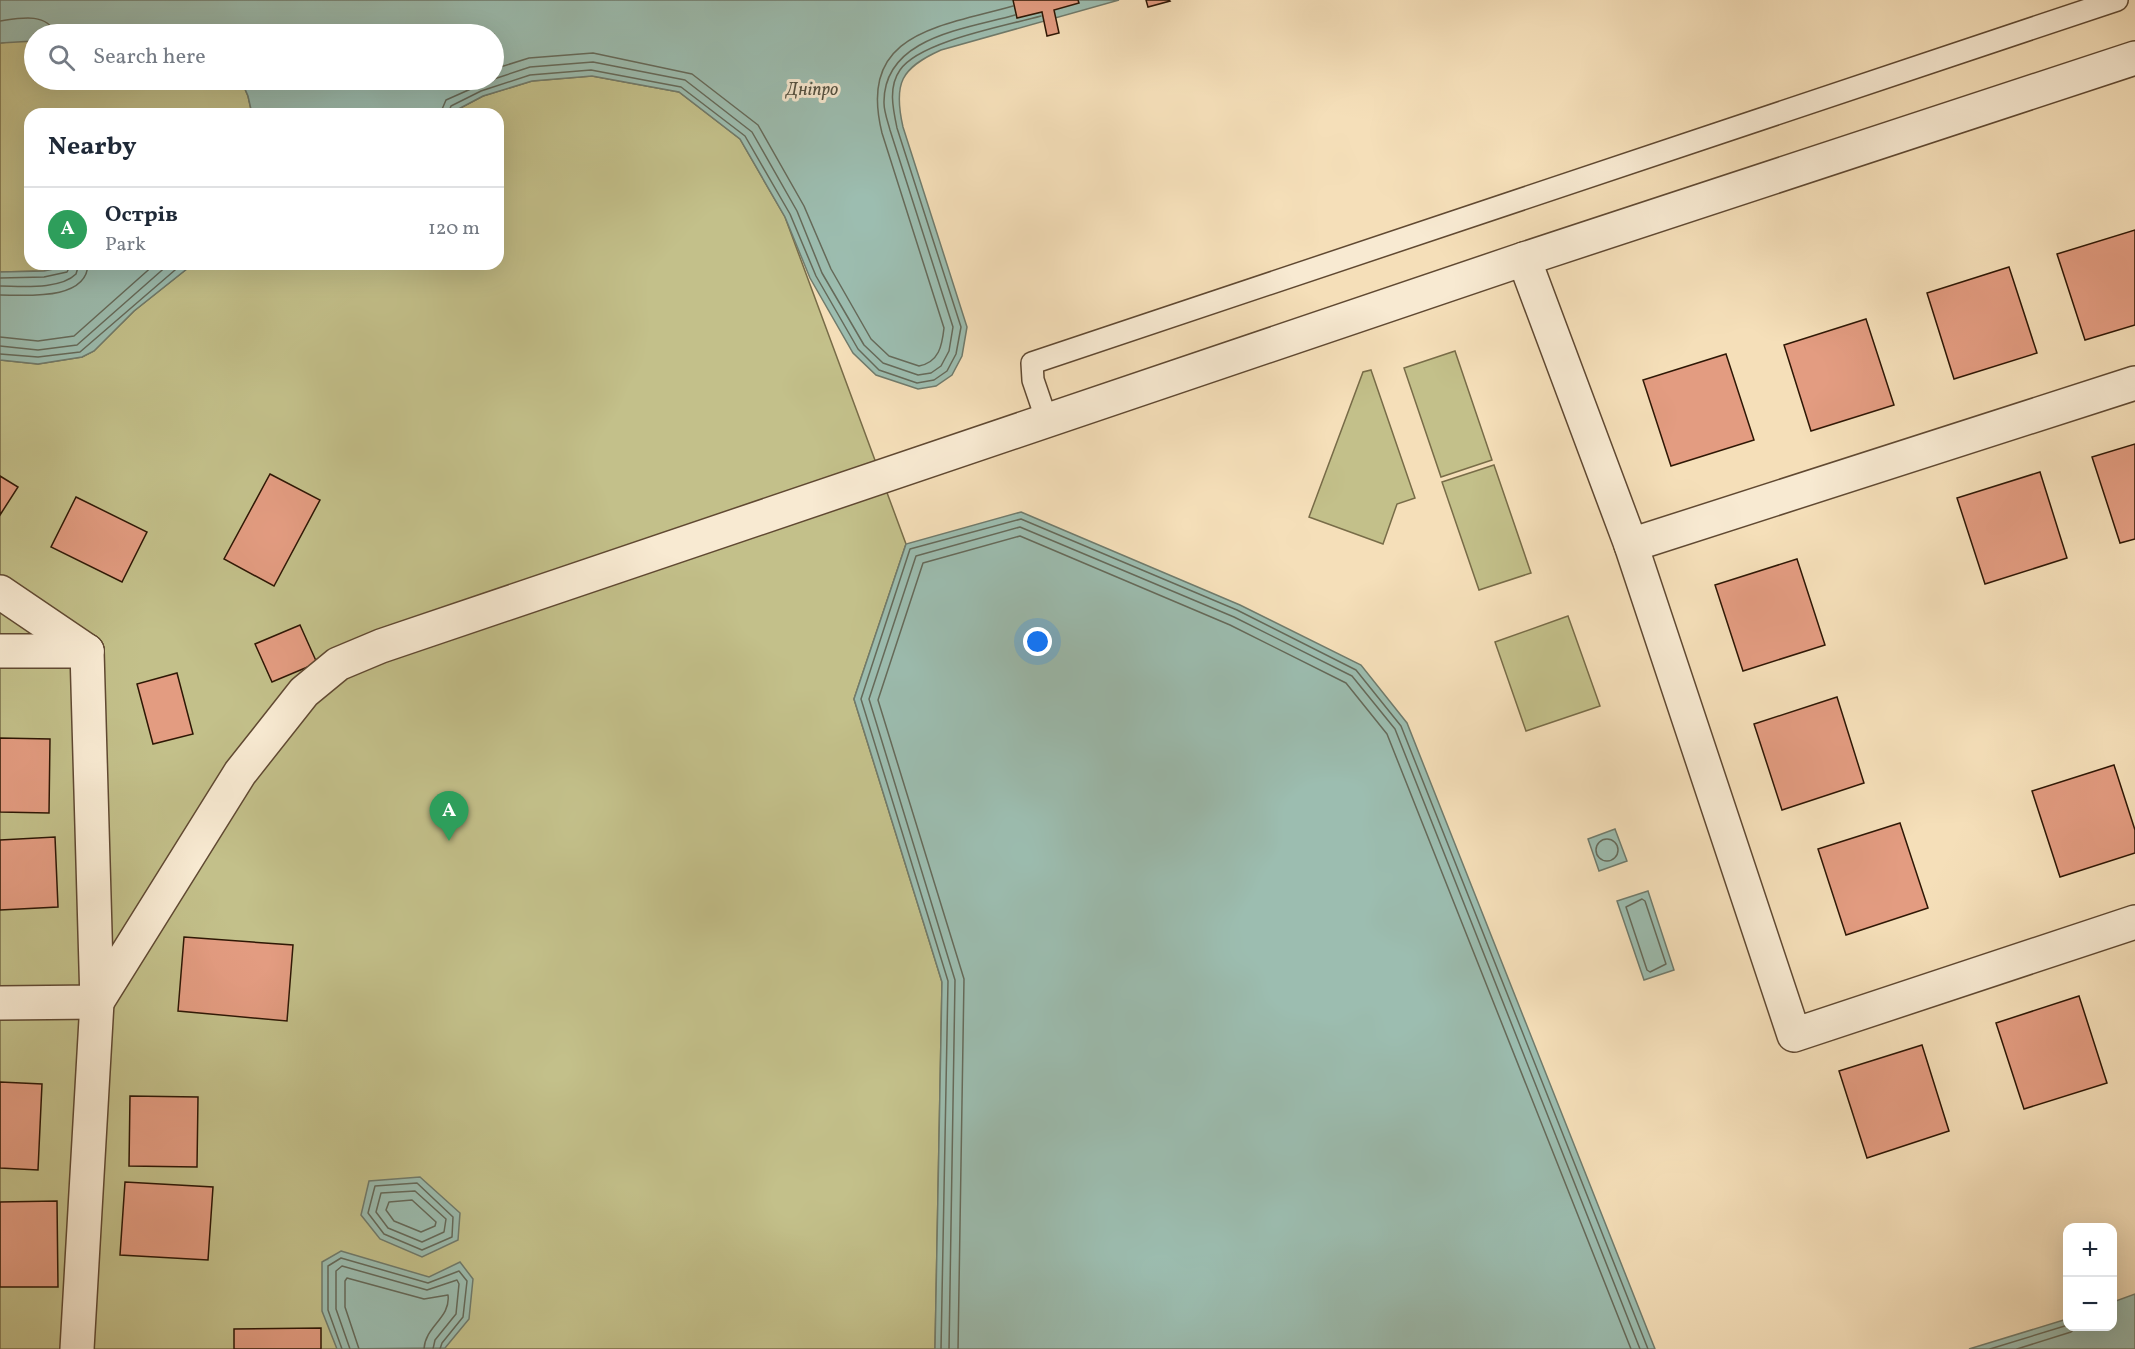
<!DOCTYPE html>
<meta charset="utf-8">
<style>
body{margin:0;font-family:Vollkorn,serif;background:#f6f6f7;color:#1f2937}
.controls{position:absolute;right:18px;bottom:18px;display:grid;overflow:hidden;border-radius:12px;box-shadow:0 6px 24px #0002}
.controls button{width:54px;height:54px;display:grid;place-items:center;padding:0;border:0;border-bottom:2px solid #e0e1e3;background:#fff;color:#1f2937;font:30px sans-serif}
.you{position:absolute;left:1038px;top:642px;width:21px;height:21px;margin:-15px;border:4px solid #fff;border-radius:50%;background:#1a73e8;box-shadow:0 0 0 9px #1a73e833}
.badge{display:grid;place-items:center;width:39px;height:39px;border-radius:50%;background:#7c3aed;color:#fff;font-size:20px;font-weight:700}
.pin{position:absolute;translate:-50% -50px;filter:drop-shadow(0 2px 3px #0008)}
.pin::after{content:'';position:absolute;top:32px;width:21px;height:18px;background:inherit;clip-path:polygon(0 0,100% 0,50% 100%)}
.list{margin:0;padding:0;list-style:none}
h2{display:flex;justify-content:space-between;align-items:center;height:78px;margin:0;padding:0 24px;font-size:26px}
h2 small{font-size:20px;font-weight:400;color:#747a83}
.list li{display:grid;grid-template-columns:39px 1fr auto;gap:18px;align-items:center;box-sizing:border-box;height:84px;padding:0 24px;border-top:2px solid #e0e1e3}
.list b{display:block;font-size:22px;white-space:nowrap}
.list p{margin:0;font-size:20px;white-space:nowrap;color:#747a83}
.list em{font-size:20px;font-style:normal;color:#747a83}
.icon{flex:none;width:33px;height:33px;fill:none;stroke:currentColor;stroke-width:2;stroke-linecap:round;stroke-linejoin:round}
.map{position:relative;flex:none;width:2135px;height:1349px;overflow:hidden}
.search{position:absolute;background:#fff;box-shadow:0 6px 24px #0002;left:24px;top:24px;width:480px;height:66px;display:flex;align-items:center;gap:15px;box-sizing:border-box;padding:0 21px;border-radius:33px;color:#747a83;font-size:22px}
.panel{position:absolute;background:#fff;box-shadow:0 6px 24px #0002;left:24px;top:108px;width:480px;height:162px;border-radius:18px}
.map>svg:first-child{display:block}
</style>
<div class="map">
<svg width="2135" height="1349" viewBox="0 0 2135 1349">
<rect width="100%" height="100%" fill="#f5dfb9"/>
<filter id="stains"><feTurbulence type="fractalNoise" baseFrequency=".00333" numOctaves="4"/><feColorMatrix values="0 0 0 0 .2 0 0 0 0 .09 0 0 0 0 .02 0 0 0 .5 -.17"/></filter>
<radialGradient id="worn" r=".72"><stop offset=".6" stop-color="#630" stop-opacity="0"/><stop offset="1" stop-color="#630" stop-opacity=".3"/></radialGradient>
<!-- green -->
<g fill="#c3c08a" stroke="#786c48" stroke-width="1.5">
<path d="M24,40L34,41V80H241L248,96L252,114H30V264H78L44,271L0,272V43Z"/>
<path d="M592,76L679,92L740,139L785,217L906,544L854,699L942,982L935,1349H0V360L38,364L82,357L94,351L134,311L193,264H498V114H449L483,96L532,81Z"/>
<path d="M1455,351L1492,460L1441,477L1404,368Z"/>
<path d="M1371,370L1415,498L1397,504L1383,544L1309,517L1363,372Z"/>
<path d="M1494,465L1531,573L1479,590L1442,482Z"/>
<path d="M1568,616L1600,706L1526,731L1495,642Z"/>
</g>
<!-- water -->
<g fill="#9cbdb0" stroke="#707b6c" stroke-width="1.5">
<path d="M0,0H1119L941,50C901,68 893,83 903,127L967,327L962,356L952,375L936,386L918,389L876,375L853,353L810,278L785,217L740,139L679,92L592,76L532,81L483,96L449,114H252L248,96L241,80H494V34H34V41L0,43Z"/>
<path d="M78,264H193L134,311L94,351L82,357L38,364L0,360V272L44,271Z"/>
<path d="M1021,512L1240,605L1361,665L1407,723L1655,1349H935L942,982L854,699L906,544Z"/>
<path d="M1615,829L1627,861L1599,871L1588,839Z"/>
<path d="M1648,891L1674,970L1644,980L1617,901Z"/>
<path d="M420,1177L460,1213L458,1240L422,1257L380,1239L361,1215L369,1181Z"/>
<path d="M341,1251L429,1277L460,1262L473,1279L469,1319L445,1348L337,1349L322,1311V1262Z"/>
<path d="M2135,1294V1349H1969L2067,1319L2068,1326H2112L2113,1302Z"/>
</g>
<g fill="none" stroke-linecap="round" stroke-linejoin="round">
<!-- shore -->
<g stroke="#656a5a" stroke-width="1.5">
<path d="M0,21C20,18 46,12 56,34"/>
<path d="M494,69L529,58L593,53L692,74L758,125L804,206L831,269L871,339L889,356L919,366C939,362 942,346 944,328L882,133C857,32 939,27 1013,6"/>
<path d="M494,79L530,67L593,62L685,80L752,132L797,211L822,273L864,345L883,363L918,375L931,373L941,366L949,351L953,327L890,130C888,122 884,112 884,103C883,37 966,29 1015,15"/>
<path d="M440,114L446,100L491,80"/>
<path d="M448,114L451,106L481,91L530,75L591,70L681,87L745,136L790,214L816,276L858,349L879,370L917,383L934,380L947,371L956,354L961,327L897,128C893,109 888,87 900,70C920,41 1006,26 1041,16"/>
<path d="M0,278L44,277L67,272L71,264"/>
<path d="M0,286C21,286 60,290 76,274L79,264"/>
<path d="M0,295C26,295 87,301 88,264"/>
<path d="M0,337L38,341L74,336L155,264"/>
<path d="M0,346L38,350L77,345L169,264"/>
<path d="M0,354L38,357L80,352L182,264"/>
<circle cx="1607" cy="850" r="11"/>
<path d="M1642,899L1645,901L1666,964L1650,972L1647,970L1626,907Z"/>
<path d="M417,1183L453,1217L452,1237L422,1250L384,1234L368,1213L375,1186Z"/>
<path d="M415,1191L446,1219L444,1232L422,1242L388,1228L376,1212L381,1193Z"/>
<path d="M412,1200L436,1222L435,1226L421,1232L394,1221L386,1210L389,1202Z"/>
<path d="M342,1349L328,1310V1266L341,1258L428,1283L459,1271L467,1281L463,1317L442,1343L440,1349"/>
<path d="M350,1349L336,1309V1271L342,1266L427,1290L457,1280L459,1284L456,1314L435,1340L433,1349"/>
<path d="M359,1349L345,1307V1281L347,1278L424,1299L448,1295C451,1318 425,1326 424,1349"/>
<path d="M941,1349L948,981L861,699L910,549L1021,519L1237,610L1356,670L1401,726L1648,1349"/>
<path d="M949,1349L955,980L869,699L916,556L1020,527L1234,617L1352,676L1395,729L1640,1349"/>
<path d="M958,1349L964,979L878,700L923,563L1020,536L1230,625L1346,683L1387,734L1631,1349"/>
<path d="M1990,1349L2068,1325"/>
<path d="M2017,1349L2071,1332L2078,1326"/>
</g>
</g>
<!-- building -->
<g fill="#e39c81" stroke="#2e1705" stroke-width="1.5">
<path d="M1013,0H1078L1079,3L1054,10L1059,33L1047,36L1042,12L1017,18Z"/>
<path d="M1146,0H1169L1170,1L1148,7Z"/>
<path d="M2135,230V325L2085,340L2057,254Z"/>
<path d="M2009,267L2037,353L1954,379L1927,293Z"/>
<path d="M1866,319L1894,405L1811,431L1784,345Z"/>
<path d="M1726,354L1754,440L1671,466L1643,380Z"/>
<path d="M2135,444V539L2120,543L2092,457Z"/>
<path d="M2040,472L2067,558L1985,584L1957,498Z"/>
<path d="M270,474L320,500L274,586L224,559Z"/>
<path d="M0,476L18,487L0,515Z"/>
<path d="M76,497L147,532L122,582L51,547Z"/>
<path d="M1797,559L1825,645L1743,671L1715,585Z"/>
<path d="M300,625L317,663L272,682L255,644Z"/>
<path d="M177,673L193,734L153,744L137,684Z"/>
<path d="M1837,697L1864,783L1782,810L1754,724Z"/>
<path d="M0,738L50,739L49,813L0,812Z"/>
<path d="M2114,765L2135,830V853L2060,877L2032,791Z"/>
<path d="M1900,823L1928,908L1846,935L1818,849Z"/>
<path d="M55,837L58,907L0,910V840Z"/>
<path d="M184,937L293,945L287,1021L178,1011Z"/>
<path d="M2079,996L2107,1083L2024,1109L1996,1023Z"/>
<path d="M1922,1045L1949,1131L1867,1158L1839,1071Z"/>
<path d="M0,1082L42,1084L38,1170L0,1168Z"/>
<path d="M130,1096L198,1097L197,1167L129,1166Z"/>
<path d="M125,1182L213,1187L208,1260L120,1255Z"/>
<path d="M57,1201L58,1287H0V1202Z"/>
<path d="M321,1328V1349H234V1329Z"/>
</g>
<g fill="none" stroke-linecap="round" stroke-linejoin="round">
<!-- service casing -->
<g stroke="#604932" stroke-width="24">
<path id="service" d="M1047,421L1033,380L1032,363L2117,0"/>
</g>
<!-- minor casing -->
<g stroke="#604932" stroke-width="36">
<g id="minor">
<path d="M1524,259L1631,545L1794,1035L2135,922"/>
<path d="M1631,545L2135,383"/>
<path d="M0,592L87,651"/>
<path d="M0,651H87"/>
<path d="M0,1003L97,1002L240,773L304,692L338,664L381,646L1524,259L2135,58"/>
<path d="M77,1349L97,1002L87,651"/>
</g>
</g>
<!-- service -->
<use href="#service" stroke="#f8ead2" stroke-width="21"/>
<!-- minor -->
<use href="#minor" stroke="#f8ead2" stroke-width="33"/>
</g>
<g text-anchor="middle" stroke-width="6" stroke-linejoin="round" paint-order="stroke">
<!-- water labels -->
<g font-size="18" font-style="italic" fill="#545141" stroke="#f8ead2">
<text x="812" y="95">Дніпро</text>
</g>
</g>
<rect width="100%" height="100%" filter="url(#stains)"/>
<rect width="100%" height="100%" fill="url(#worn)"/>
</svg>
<div class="controls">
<button>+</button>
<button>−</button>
</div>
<div class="you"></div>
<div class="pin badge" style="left:449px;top:841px;background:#2e9e5b">A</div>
<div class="search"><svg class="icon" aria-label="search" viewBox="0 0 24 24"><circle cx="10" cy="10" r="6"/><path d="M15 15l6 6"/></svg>Search here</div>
<section class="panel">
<h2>Nearby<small></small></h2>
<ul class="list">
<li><span class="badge" style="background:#2e9e5b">A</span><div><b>Острів</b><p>Park</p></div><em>120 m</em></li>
</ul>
</section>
</div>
